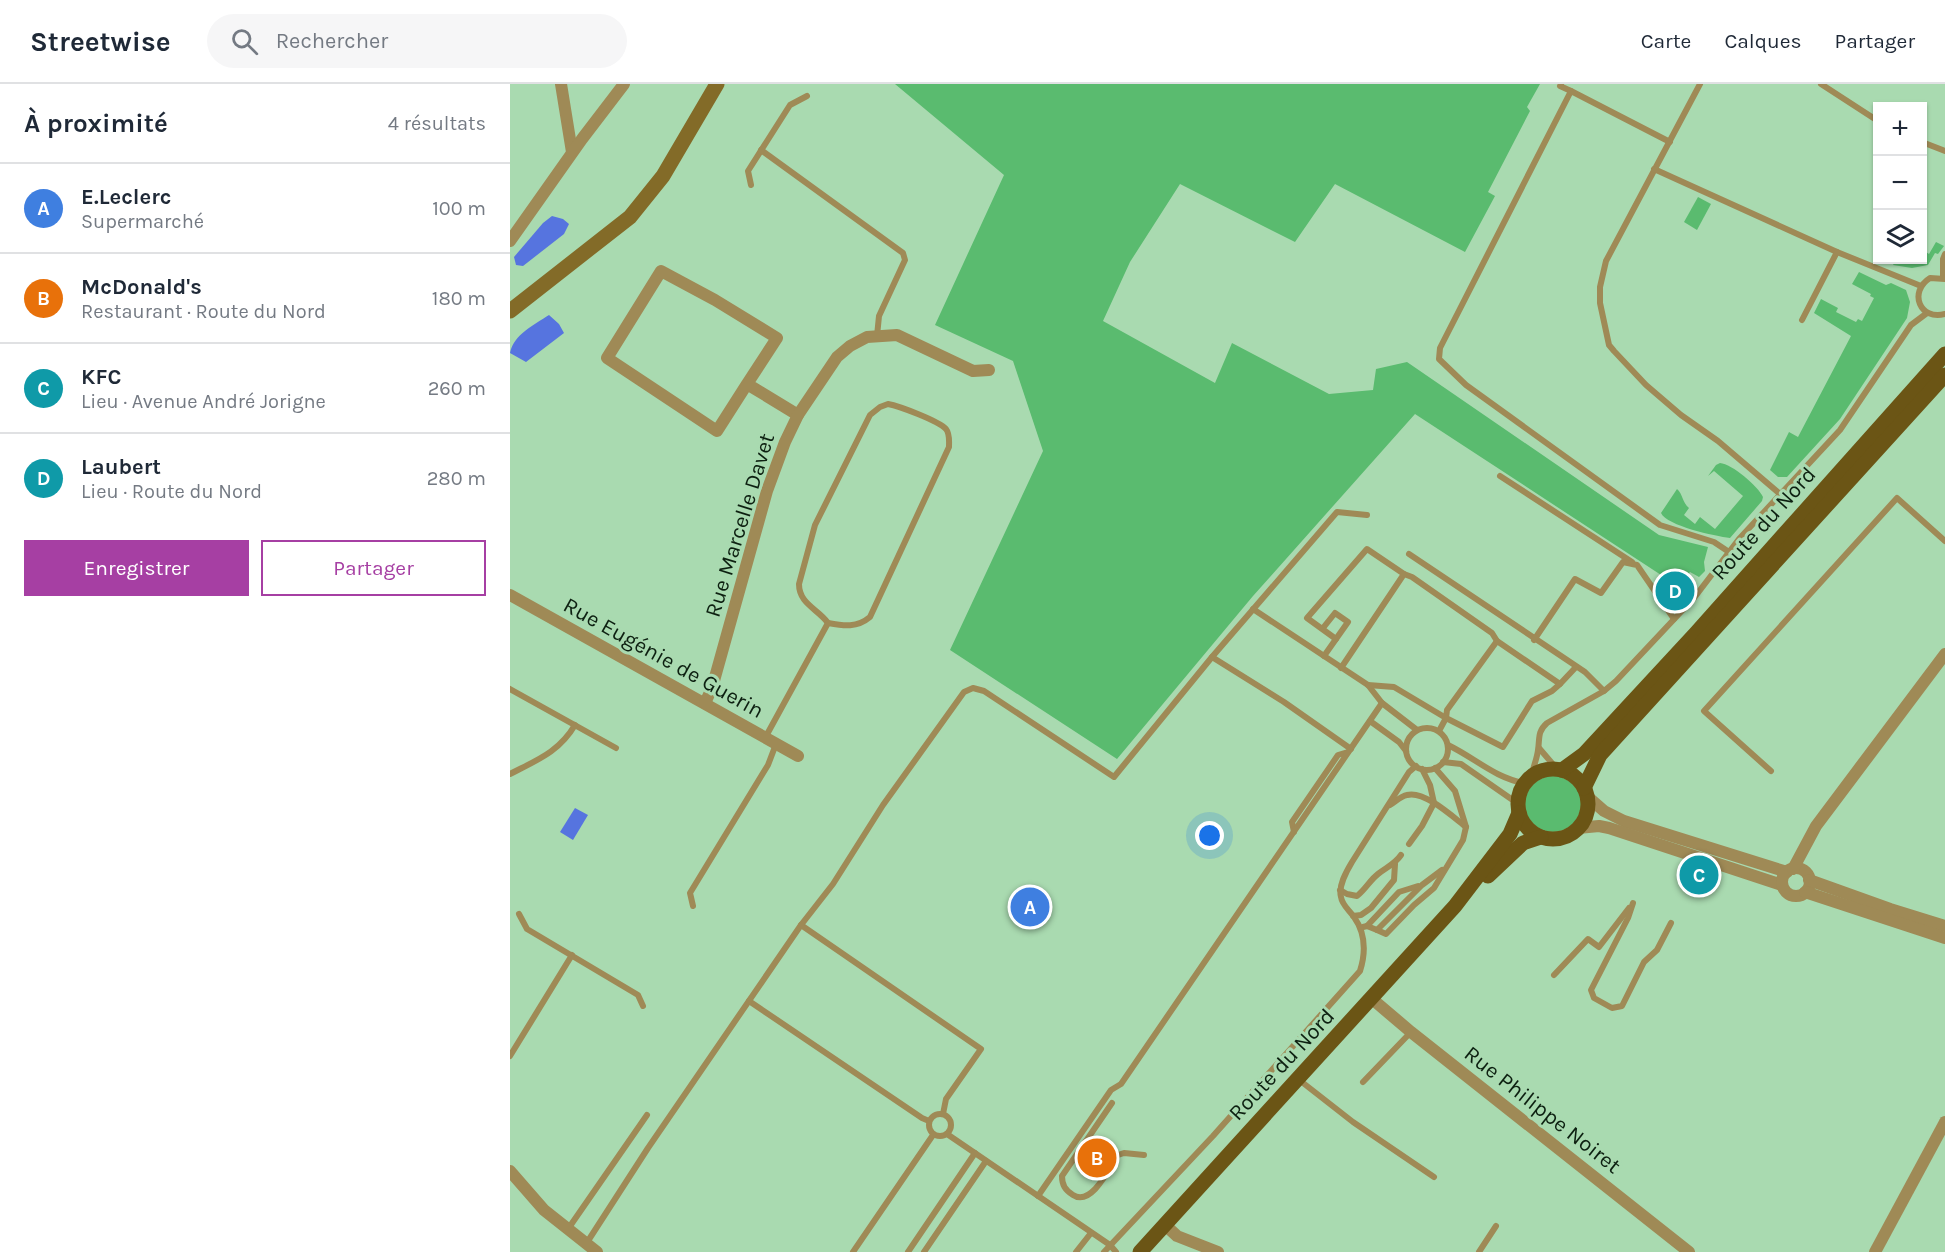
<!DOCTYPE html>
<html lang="fr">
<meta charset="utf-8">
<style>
body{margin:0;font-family:Karla,sans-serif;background:#f6f6f7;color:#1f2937}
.controls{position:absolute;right:18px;top:18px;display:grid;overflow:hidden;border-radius:0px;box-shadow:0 2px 4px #0004}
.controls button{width:54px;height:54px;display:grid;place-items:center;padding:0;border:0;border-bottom:2px solid #e0e1e3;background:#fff;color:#1f2937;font:30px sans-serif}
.you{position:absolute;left:700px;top:752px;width:21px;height:21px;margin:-15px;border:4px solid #fff;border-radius:50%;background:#1a73e8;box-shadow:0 0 0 9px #1a73e833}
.badge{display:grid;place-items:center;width:39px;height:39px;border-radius:50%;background:#a63fa3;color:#fff;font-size:20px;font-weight:700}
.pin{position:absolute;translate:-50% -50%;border:3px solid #fff;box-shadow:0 2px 6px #0006}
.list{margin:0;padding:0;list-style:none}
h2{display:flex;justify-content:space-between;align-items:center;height:78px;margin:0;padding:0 24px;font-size:26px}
h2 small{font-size:20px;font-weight:400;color:#747a83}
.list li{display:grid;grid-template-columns:39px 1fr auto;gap:18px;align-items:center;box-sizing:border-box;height:90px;padding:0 24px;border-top:2px solid #e0e1e3}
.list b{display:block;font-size:22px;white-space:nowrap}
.list p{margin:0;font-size:20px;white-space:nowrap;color:#747a83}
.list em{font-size:20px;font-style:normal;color:#747a83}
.actions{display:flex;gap:12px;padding:18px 24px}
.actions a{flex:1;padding:14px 0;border:2px solid #a63fa3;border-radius:0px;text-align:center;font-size:21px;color:#a63fa3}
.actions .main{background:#a63fa3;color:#fff}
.icon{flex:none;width:33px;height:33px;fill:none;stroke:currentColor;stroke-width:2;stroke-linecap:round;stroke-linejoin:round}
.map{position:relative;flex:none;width:1435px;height:1168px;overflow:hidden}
header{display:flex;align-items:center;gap:36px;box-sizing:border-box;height:84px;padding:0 30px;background:#fff;border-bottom:2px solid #e0e1e3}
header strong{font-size:28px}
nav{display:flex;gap:33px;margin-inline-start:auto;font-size:21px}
.search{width:420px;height:54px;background:#f6f6f7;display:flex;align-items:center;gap:15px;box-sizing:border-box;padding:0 21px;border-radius:33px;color:#747a83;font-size:22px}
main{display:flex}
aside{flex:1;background:#fff}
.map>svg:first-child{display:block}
</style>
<header>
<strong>Streetwise</strong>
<div class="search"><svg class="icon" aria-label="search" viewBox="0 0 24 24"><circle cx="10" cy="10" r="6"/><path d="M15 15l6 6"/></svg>Rechercher</div>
<nav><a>Carte</a><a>Calques</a><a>Partager</a></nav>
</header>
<main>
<aside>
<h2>À proximité<small>4 résultats</small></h2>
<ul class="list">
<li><span class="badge" style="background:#3f7fe0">A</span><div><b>E.Leclerc</b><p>Supermarché</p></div><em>100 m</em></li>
<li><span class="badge" style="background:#e8710a">B</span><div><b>McDonald's</b><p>Restaurant · Route du Nord</p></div><em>180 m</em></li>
<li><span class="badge" style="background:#0f9aa8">C</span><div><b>KFC</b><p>Lieu · Avenue André Jorigne</p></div><em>260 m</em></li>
<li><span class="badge" style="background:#0f9aa8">D</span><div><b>Laubert</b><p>Lieu · Route du Nord</p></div><em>280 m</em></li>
</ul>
<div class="actions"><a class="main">Enregistrer</a><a>Partager</a></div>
</aside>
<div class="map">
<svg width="1435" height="1168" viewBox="0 0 1435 1168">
<rect width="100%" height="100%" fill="#a9dab0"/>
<!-- green -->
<g fill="#5abb6f">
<path d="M385,0H1030L1017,23L1020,27L978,108L985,112L955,168L825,100L785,158L670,100L620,178L593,237L705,299L722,259L819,310L863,306L866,285L897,278L1149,451L1198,463L1194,478L1195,487L1189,493L1180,488L1175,494L1177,502L1174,506L905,330L743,512L607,675L440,566L533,367L503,277L425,241L494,91Z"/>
<path d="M1188,113L1201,120L1187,146L1174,138Z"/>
<path d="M1426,158L1434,162L1428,170L1425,169L1418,181L1402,184L1383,181L1386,176H1412L1413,166L1419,170Z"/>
<path d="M1349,188L1376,201L1381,199L1396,206L1400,218L1397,234L1330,335L1277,393H1268L1260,386L1279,348L1288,353L1341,252L1304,229L1311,215L1328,224L1326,228L1346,238L1348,235L1352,237L1364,214L1360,212L1361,210L1342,200Z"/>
<path d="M1210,379C1222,380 1248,402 1253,413L1252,417L1220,454C1205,452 1157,442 1151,429L1167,405C1173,410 1172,418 1179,424L1174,431L1185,440L1190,433L1205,445L1233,412L1204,387L1198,392L1206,381Z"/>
<circle cx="1043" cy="720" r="28"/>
</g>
<!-- water -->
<g fill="#5674df">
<path d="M42,132L53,135L59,140L54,150L13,182L6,181L4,173L33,139Z"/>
<path d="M39,231L49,240L54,249L16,278L0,269C4,250 24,241 39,231Z"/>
<path d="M65,724L78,731L63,756L50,748Z"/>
</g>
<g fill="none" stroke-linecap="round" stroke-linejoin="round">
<!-- lane -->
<g stroke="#9f8a56" stroke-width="6">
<path d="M1051,0L1050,2L1061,7"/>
<path d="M1190,0L1096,177L1090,203V219L1099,261L1104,267L1136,301L1171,331L1208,357L1270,410"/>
<path d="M1311,0L1368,37"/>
<path d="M1160,58L1061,7L930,264L929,275L956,301L1150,441L1204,458L1219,468"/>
<path d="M1412,58L1435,67"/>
<path d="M251,66L393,169L395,176L369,232L367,252"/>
<path d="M1144,85L1327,168L1411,202"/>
<path d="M241,101L238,87L280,21L297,12"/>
<path d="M1433,194V175L1435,170"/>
<path d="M1435,195L1420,194C1398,208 1410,237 1435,230"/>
<path d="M1292,236L1327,168"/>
<path d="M378,320C389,322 429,337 436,345C440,350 439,357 439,363L360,533C347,544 334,542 318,539C308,525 289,520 289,500L305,441L360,331L370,323Z"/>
<path d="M990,392L1122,478"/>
<path d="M899,470L1075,588L1094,607"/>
<path d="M894,490L902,493L982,549L987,557L1050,600L1066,583"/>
<path d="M743,525L858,601L872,619L907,646"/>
<path d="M813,544L825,529L838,538L826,555"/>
<path d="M1024,556L1065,495L1091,509L1113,478L1127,481L1164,535"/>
<path d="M987,557L937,626L936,634L993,663L1022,617L1042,607L1050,600"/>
<path d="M814,572L826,555L797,534L857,465L894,490L831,584"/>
<path d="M702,573L774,618L841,665"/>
<path d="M858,601L884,603L936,634L929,647"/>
<path d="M0,605L106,664"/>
<path d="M860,637L889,658L896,667"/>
<circle cx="917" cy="665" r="21"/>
<path d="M255,654L318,539"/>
<path d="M938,661C965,674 985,694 1014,699"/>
<path d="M1029,664L1047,685"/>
<path d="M933,678L951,680L1007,719"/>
<path d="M1261,687L1194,627L1387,414L1435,457"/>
<path d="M0,690C27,676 49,668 65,641"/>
<path d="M1022,691C1023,683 1027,675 1028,666C1030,654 1027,648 1037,639L1094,607L1106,597L1184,514L1229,455L1330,346L1401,241L1417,229"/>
<path d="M880,721C885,718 891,712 897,711C914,706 943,733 956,743"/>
<path d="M784,748L782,738L828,671L838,668"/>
<path d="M899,760L912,742L924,719L920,701L912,685"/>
<path d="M830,806L837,810L847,812C856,805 860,796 868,790C877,783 885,780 891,771"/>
<path d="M1123,819L1118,834L1081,906L1084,914L1102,924L1112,922L1134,878L1147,866L1161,839"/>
<path d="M183,822L180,809L258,681L266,660"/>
<path d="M9,830L17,845L128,911L133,922"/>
<path d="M843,832L851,831L861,824L884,796L885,780"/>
<path d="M291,841L471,965L436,1015L433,1030"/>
<path d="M857,842L867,846L912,801L932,786"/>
<path d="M853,843L857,842L889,808L908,802"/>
<path d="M867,846L876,850L904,821L924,804L953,756L956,743L945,707L925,684"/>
<path d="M1044,891L1078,855L1089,863L1119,824"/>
<path d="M239,917L412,1034L419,1037"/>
<path d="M0,972L62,871"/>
<path d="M788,995L843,1038L924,1093"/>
<path d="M853,998L901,948"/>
<path d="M602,1019L552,1092C552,1101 555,1106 563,1111C581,1123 599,1085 608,1071L614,1069L634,1071"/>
<circle cx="430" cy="1041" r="11"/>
<path d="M437,1050L600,1161L606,1168"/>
<path d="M528,1112L601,1006L611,1000L872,619"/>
<path d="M58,1145L137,1031"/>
<path d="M76,1160L138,1064L291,841L323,800L373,721L454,608L463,604L474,607L604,693L702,573L827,428L857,431"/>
<path d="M343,1168L423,1051"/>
<path d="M398,1168L465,1069"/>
<path d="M414,1168L476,1077"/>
<path d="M566,1168L581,1149"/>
<path d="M594,1168L703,1052L850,887C856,868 856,850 844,833C839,826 832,821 831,813C828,802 836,788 842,778L899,688L906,682"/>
<path d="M969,1168L986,1142"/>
</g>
<!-- street -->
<g stroke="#9f8a56" stroke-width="12">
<path d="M51,0L62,68"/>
<path d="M0,157L72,55L114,0"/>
<path d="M237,300L207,347L97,274L151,187L205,216L267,254L237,300L288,331"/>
<path d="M0,511L288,672"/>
<path d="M195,619L202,604L257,407L275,358L288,331L327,273L340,262L357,253L387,251L463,287L479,286"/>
<path d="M1078,713L1094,727L1114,737L1277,788"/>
<path d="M1068,744L1089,742L1099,744L1272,801"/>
<circle cx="1286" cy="798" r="14"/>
<path d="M1283,785L1306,742L1435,570"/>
<path d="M1299,796L1380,825L1435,842"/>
<path d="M1295,808L1435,854"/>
<path d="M861,914L901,948L1179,1168"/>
<path d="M0,1087L34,1126L87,1168"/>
<path d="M654,1140L667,1152L708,1168"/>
<path d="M1365,1168L1435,1038"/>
</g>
<!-- secondary -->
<path stroke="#836b28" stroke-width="15" d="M0,227L120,133L153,92L207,0"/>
<!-- primary -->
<g stroke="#6b5515" stroke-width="15">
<circle cx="1043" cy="720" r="35"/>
<path d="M1052,686L1074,670L1186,549L1435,270"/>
<path d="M1074,704L1090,671L1435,291"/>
<path d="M978,792L1013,759L1031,753"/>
<path d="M630,1168L945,822L1000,750L1009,729"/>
</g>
</g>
<g text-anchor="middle" stroke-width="6" stroke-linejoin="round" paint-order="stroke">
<!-- street labels -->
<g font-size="22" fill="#0d2011" stroke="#a9dab0">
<text transform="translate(1253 439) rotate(-48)" y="8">Route du Nord</text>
<text transform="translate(229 441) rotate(-73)" y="8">Rue Marcelle Davet</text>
<text transform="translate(154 573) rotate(29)" y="8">Rue Eugénie de Guerin</text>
<text transform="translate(771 980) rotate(-47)" y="8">Route du Nord</text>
<text transform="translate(1033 1025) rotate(38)" y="8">Rue Philippe Noiret</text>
</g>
</g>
</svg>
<div class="controls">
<button>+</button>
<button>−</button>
<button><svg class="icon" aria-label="layers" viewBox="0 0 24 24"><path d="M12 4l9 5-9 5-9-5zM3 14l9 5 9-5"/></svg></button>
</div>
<div class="you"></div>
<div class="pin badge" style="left:520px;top:823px;background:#3f7fe0">A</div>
<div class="pin badge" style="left:587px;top:1074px;background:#e8710a">B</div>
<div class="pin badge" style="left:1189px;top:791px;background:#0f9aa8">C</div>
<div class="pin badge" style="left:1165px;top:507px;background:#0f9aa8">D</div>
</div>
</main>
